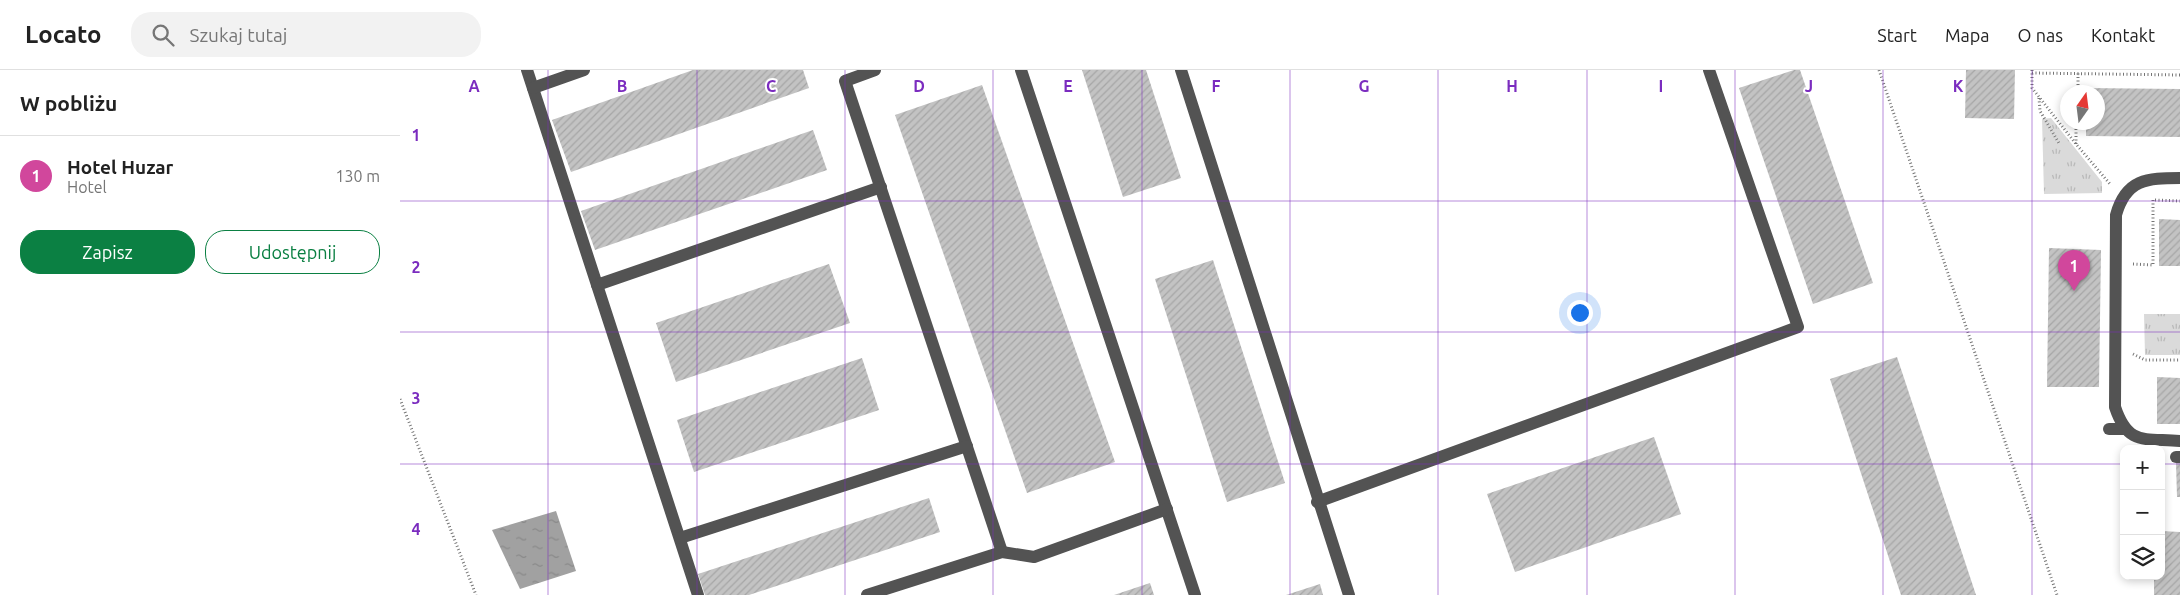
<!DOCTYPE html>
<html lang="pl">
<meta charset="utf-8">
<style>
body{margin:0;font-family:Ubuntu,sans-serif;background:#f2f2f2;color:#222}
.controls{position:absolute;right:15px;bottom:15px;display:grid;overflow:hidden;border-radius:10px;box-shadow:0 2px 8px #0003}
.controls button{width:45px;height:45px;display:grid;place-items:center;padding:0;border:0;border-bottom:1px solid #e0e0e0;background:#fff;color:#222;font:25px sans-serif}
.compass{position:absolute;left:1660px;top:15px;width:45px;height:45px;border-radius:50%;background:#fff;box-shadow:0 2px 8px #0003;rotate:14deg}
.you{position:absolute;left:1179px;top:242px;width:18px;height:18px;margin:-12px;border:4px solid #fff;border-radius:50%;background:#1a73e8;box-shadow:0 0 0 8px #1a73e833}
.badge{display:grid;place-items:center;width:32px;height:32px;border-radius:50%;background:#0b8043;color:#fff;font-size:16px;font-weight:700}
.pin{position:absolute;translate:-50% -41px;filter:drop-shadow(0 1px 2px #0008)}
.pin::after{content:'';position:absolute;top:26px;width:18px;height:15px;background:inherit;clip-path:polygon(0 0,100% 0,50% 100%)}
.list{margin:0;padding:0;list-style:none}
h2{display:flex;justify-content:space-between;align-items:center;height:65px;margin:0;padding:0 20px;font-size:21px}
h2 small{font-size:16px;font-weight:400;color:#767676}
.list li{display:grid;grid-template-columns:32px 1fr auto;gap:15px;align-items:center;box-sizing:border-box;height:80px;padding:0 20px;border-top:1px solid #e0e0e0}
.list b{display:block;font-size:19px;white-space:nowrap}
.list p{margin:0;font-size:16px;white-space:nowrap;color:#767676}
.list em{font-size:16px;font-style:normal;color:#767676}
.actions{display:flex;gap:10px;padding:15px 20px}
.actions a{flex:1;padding:11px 0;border:1px solid #0b8043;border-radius:20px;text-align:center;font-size:18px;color:#0b8043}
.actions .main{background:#0b8043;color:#fff}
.icon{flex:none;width:28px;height:28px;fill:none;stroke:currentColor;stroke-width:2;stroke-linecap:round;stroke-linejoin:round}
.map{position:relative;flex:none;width:1780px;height:525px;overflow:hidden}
header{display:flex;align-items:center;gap:30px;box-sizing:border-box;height:70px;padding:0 25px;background:#fff;border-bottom:1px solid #e0e0e0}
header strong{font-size:24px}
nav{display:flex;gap:28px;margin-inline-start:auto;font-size:18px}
.search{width:350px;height:45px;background:#f2f2f2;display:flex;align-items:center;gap:12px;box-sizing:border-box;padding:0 18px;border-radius:20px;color:#767676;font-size:19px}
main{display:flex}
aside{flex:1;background:#fff}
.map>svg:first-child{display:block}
</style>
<header>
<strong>Locato</strong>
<div class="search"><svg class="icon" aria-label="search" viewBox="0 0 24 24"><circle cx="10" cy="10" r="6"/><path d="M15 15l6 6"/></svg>Szukaj tutaj</div>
<nav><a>Start</a><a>Mapa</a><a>O nas</a><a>Kontakt</a></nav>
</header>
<main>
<aside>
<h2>W pobliżu<small></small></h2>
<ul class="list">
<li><span class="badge" style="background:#d1479c">1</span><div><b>Hotel Huzar</b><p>Hotel</p></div><em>130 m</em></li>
</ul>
<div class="actions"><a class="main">Zapisz</a><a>Udostępnij</a></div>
</aside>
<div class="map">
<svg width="1780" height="525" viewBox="0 0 1780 525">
<defs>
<pattern id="grass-tufts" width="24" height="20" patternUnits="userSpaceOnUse" patternTransform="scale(1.25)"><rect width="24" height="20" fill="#dadada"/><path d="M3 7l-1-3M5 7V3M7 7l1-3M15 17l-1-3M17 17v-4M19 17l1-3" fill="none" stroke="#b9b9b9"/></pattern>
<pattern id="water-ripples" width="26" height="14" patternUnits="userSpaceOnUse" patternTransform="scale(1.25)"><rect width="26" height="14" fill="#a1a1a1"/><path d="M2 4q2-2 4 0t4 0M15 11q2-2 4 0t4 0" fill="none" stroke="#898989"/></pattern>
<pattern id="building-hatch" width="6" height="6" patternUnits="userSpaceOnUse" patternTransform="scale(1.25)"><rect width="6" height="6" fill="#c3c3c3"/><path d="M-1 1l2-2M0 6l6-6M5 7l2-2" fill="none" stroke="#a6a6a6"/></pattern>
</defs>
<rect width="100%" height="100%" fill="#fff"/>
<!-- grass -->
<g fill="url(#grass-tufts)">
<path d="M1651,48L1702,112V123L1644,124L1642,49Z"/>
<path d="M1744,244H1780V285H1745Z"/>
</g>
<!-- water -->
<path fill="url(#water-ripples)" d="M156,441L176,501L120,519L92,460Z"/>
<!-- building -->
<g fill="url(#building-hatch)">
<path d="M293,0H403L409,18L171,102L152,50Z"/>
<path d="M682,0H746L781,108L723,127Z"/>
<path d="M1394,0H1400L1473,213L1413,234L1339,18Z"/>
<path d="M1566,0H1615L1614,49L1565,48Z"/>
<path d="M582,15L715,392L627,423L495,45Z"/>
<path d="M1686,18L1780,19V67L1686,66V52H1698V22H1686Z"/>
<path d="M413,60L427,100L195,180L181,141Z"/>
<path d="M1759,149L1780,150V196H1759Z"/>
<path d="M1649,178L1701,180L1699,317H1647Z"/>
<path d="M813,190L885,413L827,432L755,209Z"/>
<path d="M429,194L450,253L276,312L256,253Z"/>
<path d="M1497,287L1576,525H1501L1430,309Z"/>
<path d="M462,288L479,340L294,402L277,350Z"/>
<path d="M1757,307L1780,308V354H1757Z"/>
<path d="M1254,367L1281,444L1115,502L1087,424Z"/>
<path d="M1776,393H1780V427H1777Z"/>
<path d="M529,428L540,462L349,525H305L298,504Z"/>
<path d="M1761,461L1780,462V525H1754V506H1761Z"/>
<path d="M750,513L754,525H714Z"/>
<path d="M920,514L923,525H886Z"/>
</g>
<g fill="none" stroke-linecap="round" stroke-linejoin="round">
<!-- path -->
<g stroke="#757575" stroke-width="3" stroke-dasharray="1 2.5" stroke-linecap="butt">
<path d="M1479,0L1657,525"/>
<path d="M1632,0V18L1676,74L1710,114"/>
<path d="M1632,3L1780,5"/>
<path d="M1678,22V3"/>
<path d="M1639,28L1640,41L1660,75"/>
<path d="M1676,74V52"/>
<path d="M1755,130L1780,131"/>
<path d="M1733,194L1753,195V130"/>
<path d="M1733,284L1745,290H1780"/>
<path d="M0,329L76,525"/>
</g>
<!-- minor -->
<g stroke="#535353" stroke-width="12">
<path d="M127,0L298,525"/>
<path d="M475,0L445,11L602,482"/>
<path d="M621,0L795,525"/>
<path d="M781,0L949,525"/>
<path d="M133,18L184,0"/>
<path d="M1780,108C1747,108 1726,109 1716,145L1715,337C1728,376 1744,368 1780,371"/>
<path d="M197,215L481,117"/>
<path d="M1709,359H1725"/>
<path d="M1776,387H1780"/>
<path d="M917,432L1398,257L1309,0"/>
<path d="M280,468L567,376"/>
<path d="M467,525L602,482L634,487L767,439"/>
</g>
</g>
<!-- grid -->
<path fill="none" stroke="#7b2cbf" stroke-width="1" stroke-opacity="0.55" d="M148,0V525M297,0V525M445,0V525M593,0V525M742,0V525M890,0V525M1038,0V525M1187,0V525M1335,0V525M1483,0V525M1632,0V525M0,131H1780M0,262H1780M0,394H1724M1761,394H1780"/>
<g font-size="16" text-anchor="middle" font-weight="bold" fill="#7b2cbf" stroke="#fff" stroke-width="4" stroke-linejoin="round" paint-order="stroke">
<text x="74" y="22">A</text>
<text x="222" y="22">B</text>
<text x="371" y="22">C</text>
<text x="519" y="22">D</text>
<text x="668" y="22">E</text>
<text x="816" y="22">F</text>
<text x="964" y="22">G</text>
<text x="1112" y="22">H</text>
<text x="1261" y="22">I</text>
<text x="1409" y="22">J</text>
<text x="1558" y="22">K</text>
<text x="16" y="71">1</text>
<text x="16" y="203">2</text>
<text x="16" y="334">3</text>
<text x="16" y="465">4</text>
</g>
</svg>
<div class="controls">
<button>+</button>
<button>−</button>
<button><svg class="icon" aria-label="layers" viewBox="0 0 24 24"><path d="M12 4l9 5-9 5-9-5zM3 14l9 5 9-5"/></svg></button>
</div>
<svg class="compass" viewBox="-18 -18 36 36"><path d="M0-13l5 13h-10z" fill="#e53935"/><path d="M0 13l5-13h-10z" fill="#767676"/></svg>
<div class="you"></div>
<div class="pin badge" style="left:1674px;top:221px;background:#d1479c">1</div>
</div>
</main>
